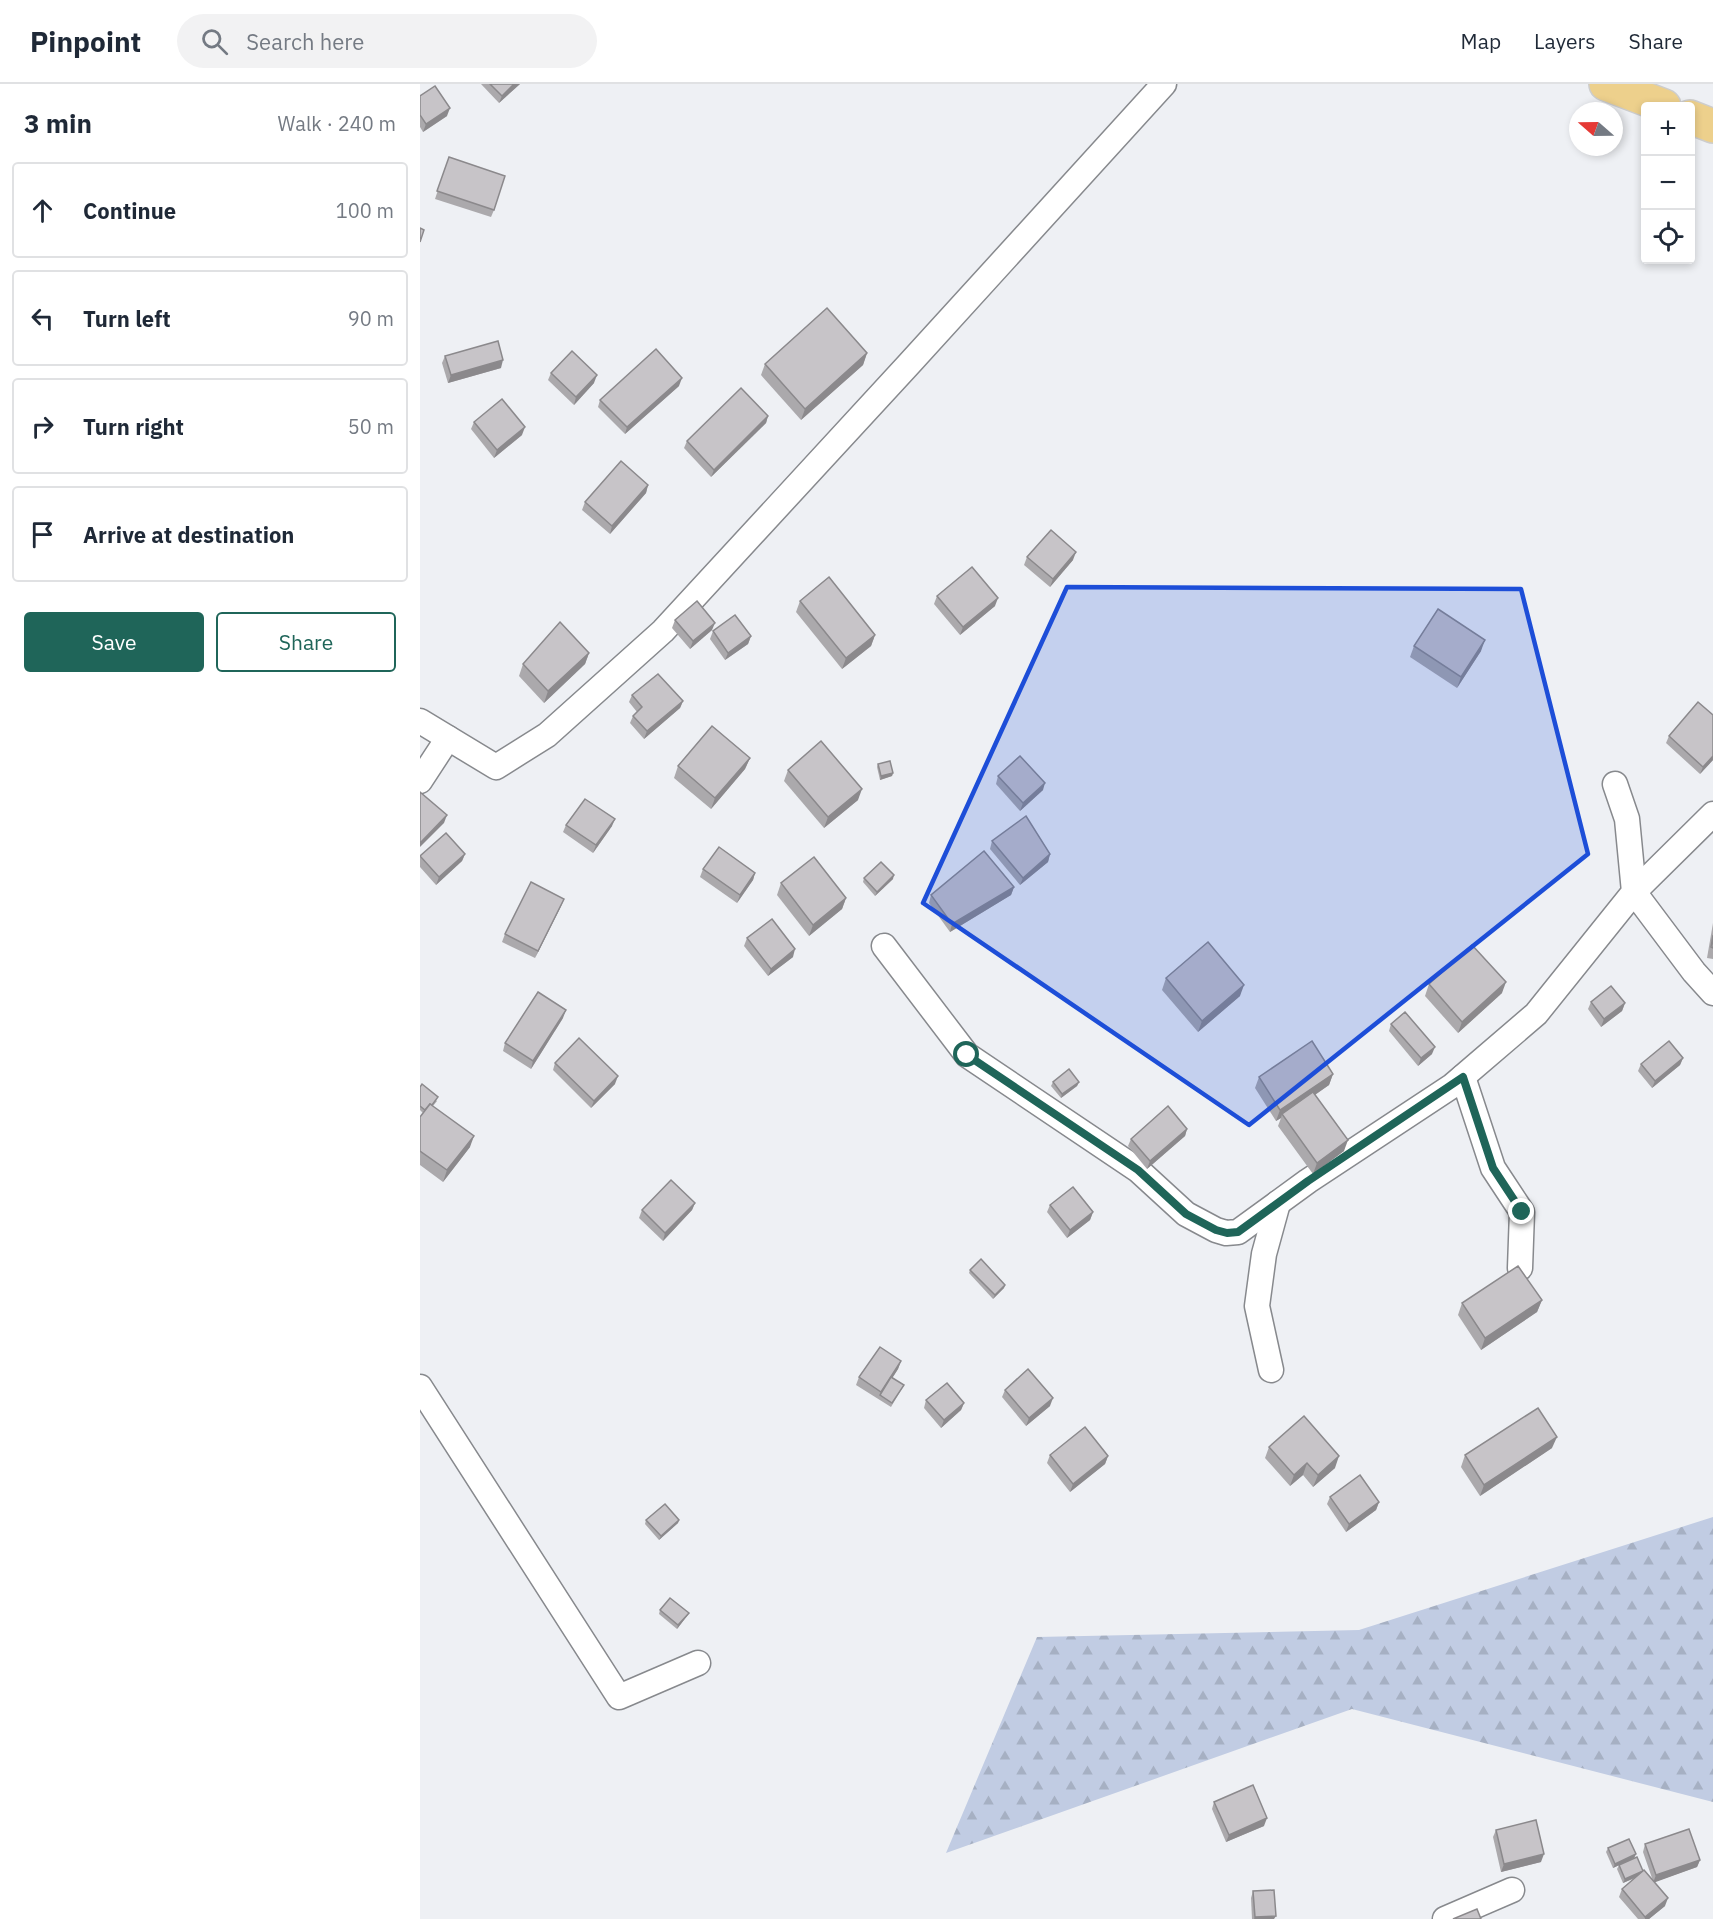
<!DOCTYPE html>
<meta charset="utf-8">
<style>
body{margin:0;font-family:"IBM Plex Sans",sans-serif;background:#f2f2f3;color:#1f2937}
.controls{position:absolute;right:18px;top:18px;display:grid;overflow:hidden;border-radius:6px;box-shadow:0 3px 9px #0003}
.controls button{width:54px;height:54px;display:grid;place-items:center;padding:0;border:0;border-bottom:2px solid #e0e1e3;background:#fff;color:#1f2937;font:30px sans-serif}
.compass{position:absolute;left:1149px;top:18px;width:54px;height:54px;border-radius:50%;background:#fff;box-shadow:0 3px 9px #0003;rotate:290deg}
.stop{position:absolute;width:18px;height:18px;margin:-14px;border:4px solid #1f6559;border-radius:50%;background:#fff}
.stop.end{background:#1f6559;border-color:#fff;box-shadow:0 2px 6px #0008}
.list{margin:0;padding:0;list-style:none}
h2{display:flex;justify-content:space-between;align-items:center;height:78px;margin:0;padding:0 24px;font-size:26px}
h2 small{font-size:20px;font-weight:400;color:#747a83}
.list li{display:grid;grid-template-columns:39px 1fr auto;gap:18px;align-items:center;box-sizing:border-box;height:96px;margin:0 12px 12px;padding:0 12px;border:2px solid #e0e1e3;border-radius:6px}
.list b{display:block;font-size:22px;white-space:nowrap}
.list em{font-size:20px;font-style:normal;color:#747a83}
.actions{display:flex;gap:12px;padding:18px 24px}
.actions a{flex:1;padding:14px 0;border:2px solid #1f6559;border-radius:6px;text-align:center;font-size:21px;color:#1f6559}
.actions .main{background:#1f6559;color:#fff}
.icon{flex:none;width:33px;height:33px;fill:none;stroke:currentColor;stroke-width:2;stroke-linecap:round;stroke-linejoin:round}
.map{position:relative;flex:none;width:1293px;height:1835px;overflow:hidden}
header{display:flex;align-items:center;gap:36px;box-sizing:border-box;height:84px;padding:0 30px;background:#fff;border-bottom:2px solid #e0e1e3}
header strong{font-size:28px}
nav{display:flex;gap:33px;margin-inline-start:auto;font-size:21px}
.search{width:420px;height:54px;background:#f2f2f3;display:flex;align-items:center;gap:15px;box-sizing:border-box;padding:0 21px;border-radius:33px;color:#747a83;font-size:22px}
main{display:flex}
aside{flex:1;background:#fff}
.map>svg:first-child{display:block}
</style>
<header>
<strong>Pinpoint</strong>
<div class="search"><svg class="icon" aria-label="search" viewBox="0 0 24 24"><circle cx="10" cy="10" r="6"/><path d="M15 15l6 6"/></svg>Search here</div>
<nav><a>Map</a><a>Layers</a><a>Share</a></nav>
</header>
<main>
<aside>
<h2>3 min<small>Walk · 240 m</small></h2>
<ul class="list">
<li><svg class="icon" aria-label="ahead" viewBox="0 0 24 24"><path d="M12 20V5M6 11l6-6 6 6"/></svg><div><b>Continue</b></div><em>100 m</em></li>
<li><svg class="icon" aria-label="left" viewBox="0 0 24 24"><path d="M17 20v-9H6M10 6l-5 5 5 5"/></svg><div><b>Turn left</b></div><em>90 m</em></li>
<li><svg class="icon" aria-label="right" viewBox="0 0 24 24"><path d="M7 20v-9h11M14 6l5 5-5 5"/></svg><div><b>Turn right</b></div><em>50 m</em></li>
<li><svg class="icon" aria-label="arrive" viewBox="0 0 24 24"><path d="M6 21V4h12l-3 4 3 4H6"/></svg><div><b>Arrive at destination</b></div></li>
</ul>
<div class="actions"><a class="main">Save</a><a>Share</a></div>
</aside>
<div class="map">
<svg width="1293" height="1835" viewBox="0 0 1293 1835">
<defs>
<pattern id="forest-firs" width="22" height="20" patternUnits="userSpaceOnUse" patternTransform="scale(1.5)"><rect width="22" height="20" fill="#c1cce3"/><path d="M5 1l3.5 6h-7zM16 11l3.5 6h-7z" fill="#a6b0c3"/></pattern>
</defs>
<rect width="100%" height="100%" fill="#eef0f4"/>
<!-- forest -->
<path fill="url(#forest-firs)" d="M1293,1433V1718L932,1625L526,1769L617,1553L939,1546Z"/>
<g fill="none" stroke-linecap="round" stroke-linejoin="round">
<!-- minor casing -->
<g stroke="#87898d" stroke-width="27">
<g id="minor">
<path d="M0,637L76,683L127,651L243,547L489,280L744,0"/>
<path d="M0,697L28,654"/>
<path d="M1293,730L1214,808L1274,888L1293,909"/>
<path d="M464,862L547,971L718,1086L766,1130L796,1146L806,1149L818,1148L888,1097L1032,1002L1116,930L1214,808L1207,735L1195,700"/>
<path d="M1043,993L1073,1084L1102,1128L1100,1184"/>
<path d="M851,1286L837,1222L844,1170L858,1119"/>
<path d="M0,1303L199,1613L278,1579"/>
<path d="M1025,1835L1092,1806"/>
</g>
</g>
<!-- highway casing -->
<g stroke="#cdcdcd" stroke-width="36">
<g id="highway">
<path d="M1186,0L1244,22"/>
<path d="M1270,33L1293,42"/>
</g>
</g>
<!-- minor -->
<use href="#minor" stroke="#fff" stroke-width="24"/>
<!-- highway -->
<use href="#highway" stroke="#edd08c" stroke-width="33"/>
</g>
<!-- wall -->
<g fill="#aba9ac">
<path d="M61,0H100L79,19Z"/>
<path d="M0,12L27,32L3,48L0,43Z"/>
<path d="M29,73L74,126L71,133L15,115Z"/>
<path d="M447,269L443,281L381,336L341,291L345,280Z"/>
<path d="M25,272L81,284L28,299L22,279Z"/>
<path d="M131,289L174,299L154,321L128,296Z"/>
<path d="M259,302L205,350L178,323L180,316Z"/>
<path d="M348,332L346,339L291,393L264,364L267,357Z"/>
<path d="M54,338L102,351L74,374L51,345Z"/>
<path d="M228,401L226,409L190,450L162,426L165,418Z"/>
<path d="M607,473L653,476L630,503L604,481Z"/>
<path d="M517,512L575,522L540,551L514,520Z"/>
<path d="M380,517L455,551L451,562L422,585L376,528Z"/>
<path d="M255,536L292,546L270,565L252,544Z"/>
<path d="M293,547L331,552L328,560L305,576L290,555Z"/>
<path d="M994,562L1061,567L1037,604L990,573Z"/>
<path d="M169,569L165,580L124,619L99,592L103,580Z"/>
<path d="M212,611L263,617L260,624L224,655L210,639L213,632L217,628L209,618Z"/>
<path d="M1249,652L1293,676L1280,690L1246,659Z"/>
<path d="M330,674L325,685L291,725L254,694L258,682Z"/>
<path d="M458,680L473,689L472,692L460,696L457,683Z"/>
<path d="M368,686L438,716L404,744L364,697Z"/>
<path d="M578,692L623,706L600,727L576,700Z"/>
<path d="M146,741L192,742L173,769L143,748Z"/>
<path d="M26,749L45,770L42,777L16,801L0,783V773Z"/>
<path d="M572,757L630,770L628,778L600,801L570,765Z"/>
<path d="M283,785L335,789L333,796L317,819L280,793Z"/>
<path d="M444,794L473,795L455,812L443,798Z"/>
<path d="M361,799L426,814L422,825L389,852L357,811Z"/>
<path d="M594,803L591,811L530,848L509,819L511,811Z"/>
<path d="M144,815L141,822L115,874L82,858L85,850Z"/>
<path d="M1293,839V875L1287,874Z"/>
<path d="M327,854L373,873L348,892L324,862Z"/>
<path d="M746,894L820,912L778,948L742,906Z"/>
<path d="M1009,900L1082,909L1038,949L1005,912Z"/>
<path d="M1171,918L1205,919L1202,927L1181,943L1168,925Z"/>
<path d="M143,934L111,985L83,967L85,959Z"/>
<path d="M971,940L1012,970L998,982L969,947Z"/>
<path d="M1263,974L1260,981L1232,1004L1218,987L1221,980Z"/>
<path d="M135,979L195,1000L171,1024L133,986Z"/>
<path d="M913,990L909,1001L895,1011L924,1067L893,1090L858,1042L861,1034L856,1037L835,1004L839,993Z"/>
<path d="M633,998H659L657,1002L641,1014L631,1002Z"/>
<path d="M0,1003L17,1017L13,1022L50,1063L23,1098L0,1081V1033L3,1029L0,1026Z"/>
<path d="M767,1045L765,1052L727,1085L708,1062L711,1055Z"/>
<path d="M275,1119L272,1126L243,1157L219,1134L222,1126Z"/>
<path d="M630,1121L673,1128L670,1136L647,1154L627,1128Z"/>
<path d="M550,1186L585,1201L584,1204L573,1215L549,1189Z"/>
<path d="M1122,1216L1117,1228L1061,1266L1038,1231L1042,1219Z"/>
<path d="M481,1277L478,1285L472,1294L484,1301L471,1323L436,1301L439,1293Z"/>
<path d="M585,1306L630,1322L606,1342L582,1313Z"/>
<path d="M506,1316L544,1319L541,1326L521,1344L504,1324Z"/>
<path d="M849,1363L915,1384L893,1403L883,1391L870,1402L845,1374Z"/>
<path d="M1132,1364L1060,1412L1041,1383L1045,1371Z"/>
<path d="M630,1371L688,1372L685,1380L650,1408L627,1379Z"/>
<path d="M910,1413L959,1418L956,1426L926,1448L907,1420Z"/>
<path d="M226,1436H259L258,1439L239,1456L225,1440Z"/>
<path d="M240,1526L267,1532L257,1545L239,1530Z"/>
<path d="M794,1718L844,1742L806,1758L792,1725Z"/>
<path d="M1076,1746L1121,1778L1081,1788L1073,1753Z"/>
<path d="M1225,1760L1280,1776L1277,1783L1234,1798L1245,1822L1229,1835H1218L1199,1813L1202,1805L1215,1794L1203,1799L1197,1785L1199,1781L1223,1787L1233,1797L1223,1768Z"/>
<path d="M1188,1764L1216,1770L1214,1774L1193,1784L1186,1768Z"/>
<path d="M833,1807L854,1835H832L831,1814Z"/>
</g>
<!-- shaded-wall -->
<g fill="#8b898c">
<path d="M94,0H100L79,19L82,12Z"/>
<path d="M30,24L27,32L3,48L6,40Z"/>
<path d="M447,269L443,281L381,336L385,325Z"/>
<path d="M83,276L81,284L28,299L31,291Z"/>
<path d="M177,291L174,299L154,321L156,313Z"/>
<path d="M262,294L259,302L205,350L207,343Z"/>
<path d="M348,332L346,339L291,393L294,386Z"/>
<path d="M105,343L102,351L74,374L77,366Z"/>
<path d="M228,401L226,409L190,450L192,442Z"/>
<path d="M656,468L653,476L630,503L633,495Z"/>
<path d="M578,514L575,522L540,551L543,543Z"/>
<path d="M295,539L292,546L270,565L273,557Z"/>
<path d="M455,551L451,562L422,585L426,574Z"/>
<path d="M331,552L328,560L305,576L308,569Z"/>
<path d="M1065,556L1061,567L1037,604L1041,593Z"/>
<path d="M169,569L165,580L124,619L128,607Z"/>
<path d="M263,617L260,624L224,655L227,647Z"/>
<path d="M1293,672V676L1280,690L1283,683Z"/>
<path d="M330,674L325,685L291,725L295,714Z"/>
<path d="M473,689L472,692L460,696L461,692Z"/>
<path d="M625,699L623,706L600,727L603,719Z"/>
<path d="M442,705L438,716L404,744L408,733Z"/>
<path d="M27,731L24,739L0,763V759Z"/>
<path d="M195,735L192,742L173,769L176,761Z"/>
<path d="M45,770L42,777L16,801L19,793Z"/>
<path d="M630,770L628,778L600,801L603,794Z"/>
<path d="M335,789L333,796L317,819L320,811Z"/>
<path d="M474,791L473,795L455,812L457,808Z"/>
<path d="M594,803L591,811L530,848L532,840Z"/>
<path d="M426,814L422,825L389,852L393,841Z"/>
<path d="M144,815L141,822L115,874L118,867Z"/>
<path d="M375,865L373,873L348,892L351,885Z"/>
<path d="M1086,898L1082,909L1038,949L1042,938Z"/>
<path d="M824,901L820,912L778,948L782,937Z"/>
<path d="M1205,919L1202,927L1181,943L1184,935Z"/>
<path d="M146,926L143,934L111,985L113,977Z"/>
<path d="M1015,963L1012,970L998,982L1001,974Z"/>
<path d="M1263,974L1260,981L1232,1004L1235,997Z"/>
<path d="M913,990L909,1001L864,1032L862,1030L861,1034L856,1037L860,1026Z"/>
<path d="M198,992L195,1000L171,1024L174,1017Z"/>
<path d="M659,998L657,1002L641,1014L642,1010Z"/>
<path d="M767,1045L765,1052L727,1085L730,1077Z"/>
<path d="M54,1052L50,1063L23,1098L27,1086Z"/>
<path d="M928,1056L924,1067L893,1090L897,1079Z"/>
<path d="M275,1119L272,1126L243,1157L245,1149Z"/>
<path d="M673,1128L670,1136L647,1154L650,1146Z"/>
<path d="M585,1201L584,1204L573,1215L575,1211Z"/>
<path d="M1122,1216L1117,1228L1061,1266L1065,1254Z"/>
<path d="M481,1277L478,1285L461,1312L460,1311L461,1308Z"/>
<path d="M633,1314L630,1322L606,1342L609,1334Z"/>
<path d="M544,1319L541,1326L521,1344L524,1336Z"/>
<path d="M1137,1353L1132,1364L1060,1412L1064,1401Z"/>
<path d="M688,1372L685,1380L650,1408L653,1400Z"/>
<path d="M919,1372L915,1384L893,1403L898,1391Z"/>
<path d="M887,1379L883,1391L870,1402L874,1391Z"/>
<path d="M959,1418L956,1426L926,1448L929,1440Z"/>
<path d="M259,1436L258,1439L239,1456L241,1452Z"/>
<path d="M269,1529L267,1532L257,1545L258,1541Z"/>
<path d="M847,1734L844,1742L806,1758L809,1751Z"/>
<path d="M1124,1770L1121,1778L1081,1788L1084,1780Z"/>
<path d="M1216,1770L1214,1774L1193,1784L1195,1780Z"/>
<path d="M1280,1776L1277,1783L1233,1799L1236,1791Z"/>
<path d="M1223,1787L1221,1791L1203,1799L1205,1795Z"/>
<path d="M1248,1814L1245,1822L1229,1835H1225V1833Z"/>
<path d="M856,1832L854,1835H834L835,1833Z"/>
</g>
<!-- building -->
<g fill="#c7c4c8" stroke="#8b898c" stroke-width="1.5">
<path d="M70,0H94L82,12Z"/>
<path d="M15,2L30,24L6,40L0,31V12Z"/>
<path d="M29,73L85,92L74,126L17,107Z"/>
<path d="M0,144L4,146L0,158Z"/>
<path d="M407,224L447,269L385,325L345,280Z"/>
<path d="M78,257L83,276L31,291L25,272Z"/>
<path d="M236,265L262,294L207,343L180,316Z"/>
<path d="M152,267L177,291L156,313L131,289Z"/>
<path d="M321,304L348,332L294,386L267,357Z"/>
<path d="M82,315L105,343L77,366L54,338Z"/>
<path d="M201,377L228,401L192,442L165,418Z"/>
<path d="M631,446L656,468L633,495L607,473Z"/>
<path d="M552,483L578,514L543,543L517,512Z"/>
<path d="M409,493L455,551L426,574L380,517Z"/>
<path d="M277,517L295,539L273,557L255,536Z"/>
<path d="M1018,525L1065,556L1041,593L994,562Z"/>
<path d="M315,531L331,552L308,569L293,547Z"/>
<path d="M140,538L169,569L128,607L103,580Z"/>
<path d="M238,590L263,617L227,647L213,632L222,623L212,611Z"/>
<path d="M1278,618L1293,631V672L1283,683L1249,652Z"/>
<path d="M292,642L330,674L295,714L258,682Z"/>
<path d="M401,657L442,705L408,733L368,686Z"/>
<path d="M600,672L625,699L603,719L578,692Z"/>
<path d="M470,677L473,689L461,692L458,680Z"/>
<path d="M0,708L27,731L0,759Z"/>
<path d="M165,715L195,735L176,761L146,741Z"/>
<path d="M606,732L630,770L603,794L572,757Z"/>
<path d="M26,749L45,770L19,793L0,772Z"/>
<path d="M299,763L335,789L320,811L283,785Z"/>
<path d="M564,767L594,803L532,840L511,811Z"/>
<path d="M394,773L426,814L393,841L361,799Z"/>
<path d="M461,778L474,791L457,808L444,794Z"/>
<path d="M111,798L144,815L118,867L85,850Z"/>
<path d="M352,835L375,865L351,885L327,854Z"/>
<path d="M1293,851V864L1291,863Z"/>
<path d="M788,858L824,901L782,937L746,894Z"/>
<path d="M1052,861L1086,898L1042,938L1009,900Z"/>
<path d="M1191,902L1205,919L1184,935L1171,918Z"/>
<path d="M118,908L146,926L113,977L85,959Z"/>
<path d="M985,928L1015,963L1001,974L971,940Z"/>
<path d="M159,954L198,992L174,1017L135,979Z"/>
<path d="M892,957L913,990L860,1026L839,993Z"/>
<path d="M1249,957L1263,974L1235,997L1221,980Z"/>
<path d="M649,985L659,998L642,1010L633,998Z"/>
<path d="M2,1000L18,1013L12,1021L10,1020L5,1026L0,1022V1003Z"/>
<path d="M893,1008L928,1056L897,1079L862,1030Z"/>
<path d="M10,1020L54,1052L27,1086L0,1067V1033Z"/>
<path d="M748,1022L767,1045L730,1077L711,1055Z"/>
<path d="M251,1096L275,1119L245,1149L222,1126Z"/>
<path d="M653,1103L673,1128L650,1146L630,1121Z"/>
<path d="M561,1175L585,1201L575,1211L550,1186Z"/>
<path d="M1098,1182L1122,1216L1065,1254L1042,1219Z"/>
<path d="M460,1263L481,1277L461,1308L439,1293Z"/>
<path d="M608,1285L633,1314L609,1334L585,1306Z"/>
<path d="M471,1293L484,1301L472,1319L460,1311Z"/>
<path d="M527,1299L544,1319L524,1336L506,1316Z"/>
<path d="M1118,1324L1137,1353L1064,1401L1045,1371Z"/>
<path d="M884,1332L919,1372L898,1391L887,1379L874,1391L849,1363Z"/>
<path d="M665,1343L688,1372L653,1400L630,1371Z"/>
<path d="M940,1391L959,1418L929,1440L910,1413Z"/>
<path d="M245,1420L259,1436L241,1452L226,1436Z"/>
<path d="M250,1514L269,1529L258,1541L240,1526Z"/>
<path d="M833,1701L847,1734L809,1751L794,1718Z"/>
<path d="M1116,1736L1124,1770L1084,1780L1076,1746Z"/>
<path d="M1269,1745L1280,1776L1236,1791L1225,1760Z"/>
<path d="M1209,1755L1216,1770L1195,1780L1188,1764Z"/>
<path d="M1217,1773L1223,1787L1205,1795L1199,1781Z"/>
<path d="M1224,1786L1248,1814L1225,1833L1202,1805Z"/>
<path d="M854,1806L856,1832L835,1833L833,1807Z"/>
<path d="M1057,1825L1061,1835H1033Z"/>
</g>
<g fill="none" stroke-linecap="round" stroke-linejoin="round">
<!-- route -->
<path stroke="#1f6559" stroke-width="8" d="M547,971L718,1086L766,1130L796,1146L807,1149L818,1148L888,1097L1043,993L1073,1084L1102,1128"/>
</g>
<!-- marked area -->
<path fill="#1d4ed8" fill-opacity="0.2" stroke="#1d4ed8" stroke-width="4.5" stroke-linejoin="round" d="M647,503L1101,505L1168,770L829,1041L503,819Z"/>
</svg>
<div class="controls">
<button>+</button>
<button>−</button>
<button><svg class="icon" aria-label="locate" viewBox="0 0 24 24"><circle cx="12" cy="12" r="6"/><path d="M12 2v4M12 18v4M2 12h4M18 12h4"/></svg></button>
</div>
<svg class="compass" viewBox="-18 -18 36 36"><path d="M0-13l5 13h-10z" fill="#e53935"/><path d="M0 13l5-13h-10z" fill="#747a83"/></svg>
<div class="stop" style="left:547px;top:971px"></div>
<div class="stop end" style="left:1102px;top:1128px"></div>
</div>
</main>
